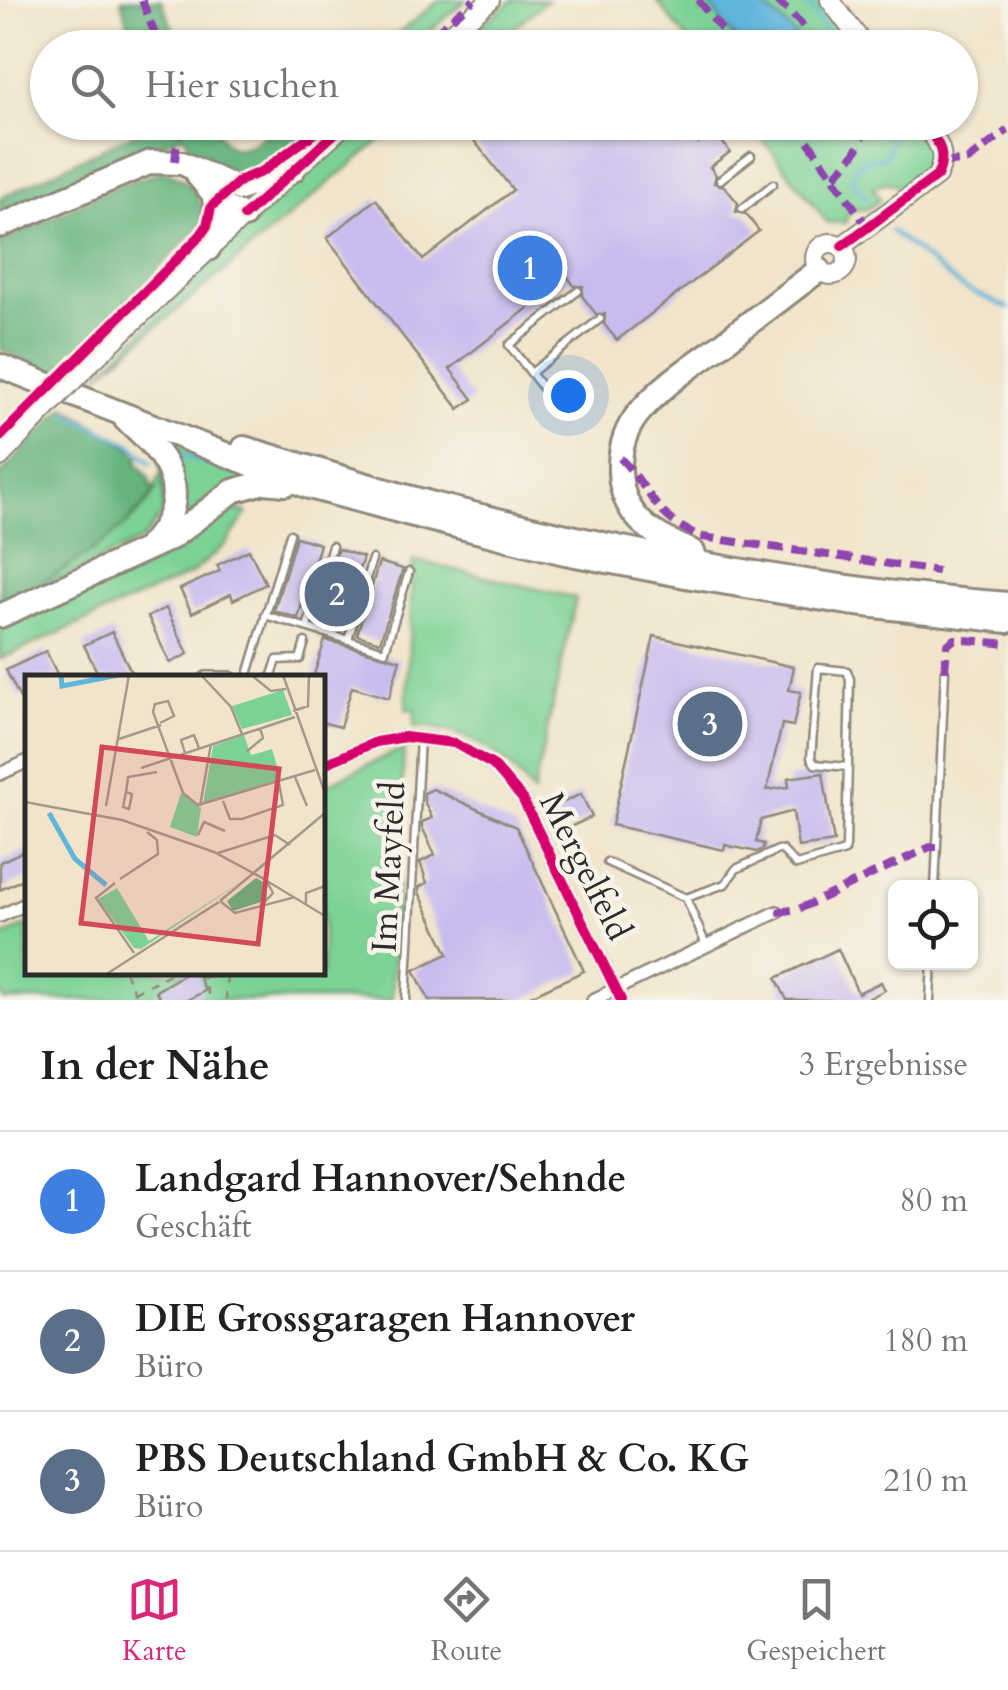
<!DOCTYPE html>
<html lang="de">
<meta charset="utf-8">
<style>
body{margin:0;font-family:Cardo,serif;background:#f6f6f6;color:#202124}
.controls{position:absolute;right:30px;bottom:30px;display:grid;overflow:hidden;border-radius:15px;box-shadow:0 2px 8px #0004}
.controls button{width:90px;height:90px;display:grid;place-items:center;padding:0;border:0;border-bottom:2px solid #e0e0e0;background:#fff;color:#202124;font:50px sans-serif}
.you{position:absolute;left:568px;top:395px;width:35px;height:35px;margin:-25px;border:8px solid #fff;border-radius:50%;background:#1a73e8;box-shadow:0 0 0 15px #1a73e833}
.badge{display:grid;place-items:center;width:65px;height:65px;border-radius:50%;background:#db2777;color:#fff;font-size:32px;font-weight:700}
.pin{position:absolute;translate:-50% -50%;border:5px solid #fff;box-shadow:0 2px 10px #0006}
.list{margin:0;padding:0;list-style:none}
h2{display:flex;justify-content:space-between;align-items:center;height:130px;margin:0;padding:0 40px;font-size:42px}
h2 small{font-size:32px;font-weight:400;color:#757577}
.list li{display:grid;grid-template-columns:65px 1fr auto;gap:30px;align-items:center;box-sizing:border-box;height:140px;padding:0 40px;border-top:2px solid #e0e0e0}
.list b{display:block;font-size:38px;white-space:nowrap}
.list p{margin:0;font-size:32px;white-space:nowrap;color:#757577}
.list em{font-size:32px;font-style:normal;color:#757577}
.icon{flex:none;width:55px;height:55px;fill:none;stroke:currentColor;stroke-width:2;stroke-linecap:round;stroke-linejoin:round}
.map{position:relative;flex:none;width:1008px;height:1000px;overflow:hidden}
.search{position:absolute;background:#fff;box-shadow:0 2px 8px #0004;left:30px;right:30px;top:30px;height:110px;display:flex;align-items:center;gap:25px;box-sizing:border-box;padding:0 35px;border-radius:55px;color:#757577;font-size:38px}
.sheet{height:550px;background:#fff}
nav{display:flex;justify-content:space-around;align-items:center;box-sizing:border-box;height:140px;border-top:2px solid #e0e0e0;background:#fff;font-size:28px;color:#757577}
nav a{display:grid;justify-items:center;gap:5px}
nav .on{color:#db2777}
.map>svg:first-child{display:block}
</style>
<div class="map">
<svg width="1008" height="1000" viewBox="0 0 1008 1000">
<rect width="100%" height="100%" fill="#f7f3e8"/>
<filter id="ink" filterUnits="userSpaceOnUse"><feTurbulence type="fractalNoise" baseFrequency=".01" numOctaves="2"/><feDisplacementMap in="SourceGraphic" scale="20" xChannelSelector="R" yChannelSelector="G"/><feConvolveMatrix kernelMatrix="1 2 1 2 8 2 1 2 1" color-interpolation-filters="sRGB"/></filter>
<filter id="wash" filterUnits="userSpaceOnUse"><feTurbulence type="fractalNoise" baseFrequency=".0048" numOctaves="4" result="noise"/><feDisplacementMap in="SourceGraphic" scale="40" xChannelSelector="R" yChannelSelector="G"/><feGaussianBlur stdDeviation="2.25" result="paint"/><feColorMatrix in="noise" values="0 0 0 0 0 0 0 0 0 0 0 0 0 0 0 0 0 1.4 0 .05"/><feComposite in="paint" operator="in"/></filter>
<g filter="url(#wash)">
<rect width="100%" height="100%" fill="#f1e4ca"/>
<!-- green -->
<g fill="#7cd295" stroke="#547e60" stroke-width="2.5">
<path d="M440,0H466L411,47H381Z"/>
<path d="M513,0H547L491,47H455Z"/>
<path d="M656,0H818L854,47H693Z"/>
<path d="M364,123H401L94,379L314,163Z"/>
<path d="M750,123H911L929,146L927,167L901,188L887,182L873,187L880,200L867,209L850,210L845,223L827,222Z"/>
<path d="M157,438L268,475L168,527Z"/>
<path d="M160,475H163V514L142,540L0,608C43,581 116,542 147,503C154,494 155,485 160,475Z"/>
<path d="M225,507L247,513L226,544L191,574L0,659V628L139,570L196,536Z"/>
<path d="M413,560L576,598L533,794C505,752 464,728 414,726L415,709H406Z"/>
<path d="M404,748L392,1000H4L0,992V938L27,925L28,972H322L323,786Z"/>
</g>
<!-- forest -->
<g fill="#65b47e" stroke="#487054" stroke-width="2.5">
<path d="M121,0H161L181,47H135Z"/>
<path d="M147,123H213C236,175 258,132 284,123C295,119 313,123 325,123C297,145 252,191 214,172C202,166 191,146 183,135L0,212V198L139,131Z"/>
<path d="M162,171C190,178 201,193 204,222L55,374L0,349V243L114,187Z"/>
<path d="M65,407L129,447L139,458L137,463L149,477L151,487L156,489C121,542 53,575 0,608V475Z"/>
</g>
<!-- water -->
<path fill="#60b5dc" stroke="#467084" stroke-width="2.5" d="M706,0H756L787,26L805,47H741Z"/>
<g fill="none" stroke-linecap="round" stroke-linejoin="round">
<!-- stream -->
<g stroke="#60b5dc" stroke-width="4">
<path d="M800,0L812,8L835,48"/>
<path d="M867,198L852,180L856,167L867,159L886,157L891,138L880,122"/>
<path d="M891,231L961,287L1008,308"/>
<path d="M65,413L132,445L151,463"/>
<path d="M174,453L237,472"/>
</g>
</g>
<g id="blocks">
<!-- building -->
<g fill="#c8bbef">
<path d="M480,122H683L698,143L714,131L730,152L710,167L716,175L714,183L724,186L738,203L736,212L746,214L759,231L617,340L604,324L605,314H596L582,296L583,286H574L568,277L450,369L473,399L459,409L327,238L376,199L423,260L513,190L468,133Z"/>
<path d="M296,537L320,544L298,618L274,611Z"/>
<path d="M338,549L363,557L340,630L315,623Z"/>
<path d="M249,550L266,584L233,600L231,594L192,613L180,589L220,571L217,565Z"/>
<path d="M379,562L403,569L380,642L357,635Z"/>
<path d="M166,608L188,654L170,663L148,617Z"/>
<path d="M112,632L134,678H100L84,645Z"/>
<path d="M654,636L794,667L789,690L801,692L793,726L782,724L767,790L789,787L788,778L823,773L834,842L798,847L793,811L761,820L756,842L764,844L763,849L757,852L725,845L724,850L612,825Z"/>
<path d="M325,640L400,660L389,698L352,687L340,727L322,722V678L314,675Z"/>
<path d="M46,651L59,678H28V694L20,698L6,670Z"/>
<path d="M433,789L516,827L584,971L522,1000H429L414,970L448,954L419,892V887L427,883L420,862L435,855L422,827V822L432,818L424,801V793Z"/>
<path d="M581,794L592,817L561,831L551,808Z"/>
<path d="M28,849V877L0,890V862Z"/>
<path d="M838,949L858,993L881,982L885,990L865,1000H787L776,978Z"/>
<path d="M188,972H197L205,991L187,1000H160L156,991Z"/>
</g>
</g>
</g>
<g filter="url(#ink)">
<use href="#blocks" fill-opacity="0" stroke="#8e887a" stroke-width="2.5"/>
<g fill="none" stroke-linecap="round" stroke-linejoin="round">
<!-- lane casing -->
<g stroke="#8e887a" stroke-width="11">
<g id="lane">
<path d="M720,180L751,156"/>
<path d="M742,209L773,184"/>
<path d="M531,373L509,345L578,291"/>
<path d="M562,413L531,373L600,319"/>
<path d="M265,615L385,651L409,572"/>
<path d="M307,627L332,546"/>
<path d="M348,640L372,559"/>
<path d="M247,678L290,534"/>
<path d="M271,678L277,660L300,659L305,642"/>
<path d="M607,862L686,898L706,945"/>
<path d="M935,888L945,671"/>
<path d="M686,898L725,884L736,869L778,850H782L796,865L845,851L846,846L850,679L847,671L818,668L811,758L815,764L848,767"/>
<path d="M406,1000L420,738"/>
<path d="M930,1000L932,962"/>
</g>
</g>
<!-- street casing -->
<g stroke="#8e887a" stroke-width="16">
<g id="street">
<path d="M206,678H230"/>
<path d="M322,765L376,742L405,737L454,743L493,765L522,798L621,1000"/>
<path d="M0,774L28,761"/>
<path d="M0,916L28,903"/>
<path d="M593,1000L777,912"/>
</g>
</g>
<!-- secondary casing -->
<g stroke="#8e887a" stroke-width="22">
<g id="secondary">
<path d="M830,0L866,48"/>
<path d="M434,48L490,0"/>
<circle cx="831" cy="259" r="16"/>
<path d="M842,246L937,176C948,153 938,142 923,122"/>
<path d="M88,365L244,216L347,122"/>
<path d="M0,457L36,419"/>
</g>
</g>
<!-- highway casing -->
<g stroke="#8e887a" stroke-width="28">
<g id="highway">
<path d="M198,176L225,208L244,216"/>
<path d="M0,226L151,162L182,163L239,189L293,170"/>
<path d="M208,249L216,217L214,196"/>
<path d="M0,366L309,487L432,520L565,553L691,577L848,603L1008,621"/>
<path d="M126,420C168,455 196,495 151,544"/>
<path d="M244,448C310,467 375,489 441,506C626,553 817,590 1008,604"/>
<path d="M693,552C673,543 649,533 635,515C613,486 616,441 638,414C661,386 692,366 721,345C753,320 786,295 819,270"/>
<path d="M0,616L171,538L233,491L264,482L286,484"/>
</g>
</g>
<!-- path -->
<g stroke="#8e887a" stroke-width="2.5" stroke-dasharray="8 8" stroke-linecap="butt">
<path d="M125,972L138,1000"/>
<path d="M201,972L211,1000"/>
<path d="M204,977L226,974"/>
<path d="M134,992L174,972"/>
<path d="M226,1000L227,972"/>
</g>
<!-- lane -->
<use href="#lane" stroke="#fff" stroke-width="6"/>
<!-- street -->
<use href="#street" stroke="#fff" stroke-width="11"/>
<!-- secondary -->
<use href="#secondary" stroke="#fff" stroke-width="18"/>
<!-- highway -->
<use href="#highway" stroke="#fff" stroke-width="22"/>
<!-- secondary-bridge casing -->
<g stroke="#8e887a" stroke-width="22" stroke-linecap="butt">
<path id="secondary-bridge" d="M36,419L88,365"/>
</g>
<!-- secondary-bridge -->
<use href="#secondary-bridge" stroke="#fff" stroke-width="18"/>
<!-- quiet -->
<g stroke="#8e44ad" stroke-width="8" stroke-dasharray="15 8" stroke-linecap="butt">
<path d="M142,0L160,48"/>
<path d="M698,0L736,48"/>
<path d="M776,0L801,23L815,48"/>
<path d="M417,48L474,0"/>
<path d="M795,122L869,229"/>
<path d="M175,161L179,122"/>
<path d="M943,163L968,160L1008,130"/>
<path d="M835,176C850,159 866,147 861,122"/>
<path d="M620,458C654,492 652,518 703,537L938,571"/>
<path d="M945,671L947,645L955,639L1008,644"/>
<path d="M777,912L799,909L930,847H937"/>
</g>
<!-- cycleway casing -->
<g stroke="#f7f3e8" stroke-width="16">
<g id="cycleway">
<path d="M244,216L347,122"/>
<path d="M842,246L937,176C948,153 938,142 923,122"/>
<path d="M0,437L200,236L207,226L211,207L241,180L263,171L329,122"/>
<path d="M322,765L376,742L405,737L454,743L493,765L522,798L621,1000"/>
</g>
</g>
<!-- cycleway -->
<use href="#cycleway" stroke="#d6006c" stroke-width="10"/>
</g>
</g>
<g text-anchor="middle" stroke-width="9" stroke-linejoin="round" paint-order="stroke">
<!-- street labels -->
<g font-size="35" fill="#2b2b2b" stroke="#f7f3e8">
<text transform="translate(586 866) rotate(63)" y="12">Mergelfeld</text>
<text transform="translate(388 867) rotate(-87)" y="12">Im Mayfeld</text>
</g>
</g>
<!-- overview -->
<g transform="translate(25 675)">
<rect width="300" height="300" fill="#f1e4ca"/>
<path d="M258,15L267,40L217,54L207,31ZM219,60L226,80L247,74L256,104L178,129L188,71ZM156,118L176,133L172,162L145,152ZM225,201L116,274L109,273L73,224L92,213L124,266Z" fill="#7cd295"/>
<path d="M231,203L240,208L242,225L208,236L202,226Z" fill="#65b47e"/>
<path fill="none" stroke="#60b5dc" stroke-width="5" d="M36,0L37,11L94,0M24,138L50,184L81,210"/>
<path fill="none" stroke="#a29a8a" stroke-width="2.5" d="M176,0L206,32L217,59M226,0L246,16L261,14M258,0L300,118M268,36L283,31L284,0M135,48L149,41L143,26L130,29L128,37L158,118L173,130L290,95M94,64L136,50M221,77L238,63L235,53M160,78L156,65L169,60L174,73M116,93L270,42M270,102L282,131M101,117L107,119L104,134L98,132L101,117L103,103V102L132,97M198,126L205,144H217L258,130L254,108M0,127L97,145L189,177L241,205L248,218L237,230M81,131L104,0M175,131L186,69M173,160L179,147L200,156M193,178L250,160L265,170M95,204L133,179L132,165L122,157M242,206L300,241M90,208L71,223L109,278M195,226L300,138M195,226L210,238L270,222M281,229V218L300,211M80,300L194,227"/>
<path fill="#d1495b" fill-opacity="0.15" stroke="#d1495b" stroke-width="5" d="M77,72L254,94L233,269L56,248Z"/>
<rect width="300" height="300" fill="none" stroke="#2b2b2b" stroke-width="5"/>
</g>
</svg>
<div class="controls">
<button><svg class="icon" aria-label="locate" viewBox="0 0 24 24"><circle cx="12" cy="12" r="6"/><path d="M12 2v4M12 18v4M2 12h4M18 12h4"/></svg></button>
</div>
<div class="you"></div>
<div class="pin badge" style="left:530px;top:268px;background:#3f7fe0">1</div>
<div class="pin badge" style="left:337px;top:594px;background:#5c6f8a">2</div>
<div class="pin badge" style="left:710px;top:724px;background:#5c6f8a">3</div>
<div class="search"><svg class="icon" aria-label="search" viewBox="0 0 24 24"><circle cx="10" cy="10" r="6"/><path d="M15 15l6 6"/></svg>Hier suchen</div>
</div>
<section class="sheet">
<h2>In der Nähe<small>3 Ergebnisse</small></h2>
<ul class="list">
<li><span class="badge" style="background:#3f7fe0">1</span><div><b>Landgard Hannover/Sehnde</b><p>Geschäft</p></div><em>80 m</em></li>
<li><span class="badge" style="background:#5c6f8a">2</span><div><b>DIE Grossgaragen Hannover</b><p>Büro</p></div><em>180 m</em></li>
<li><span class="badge" style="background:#5c6f8a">3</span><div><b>PBS Deutschland GmbH &amp; Co. KG</b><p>Büro</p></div><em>210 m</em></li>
</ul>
</section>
<nav>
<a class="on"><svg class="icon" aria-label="map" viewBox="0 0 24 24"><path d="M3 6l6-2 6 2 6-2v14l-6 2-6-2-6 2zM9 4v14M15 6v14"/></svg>Karte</a>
<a><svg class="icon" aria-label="directions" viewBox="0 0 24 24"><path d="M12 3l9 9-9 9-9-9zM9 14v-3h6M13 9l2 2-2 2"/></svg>Route</a>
<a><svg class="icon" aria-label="saved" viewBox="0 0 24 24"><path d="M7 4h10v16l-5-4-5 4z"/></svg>Gespeichert</a>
</nav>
